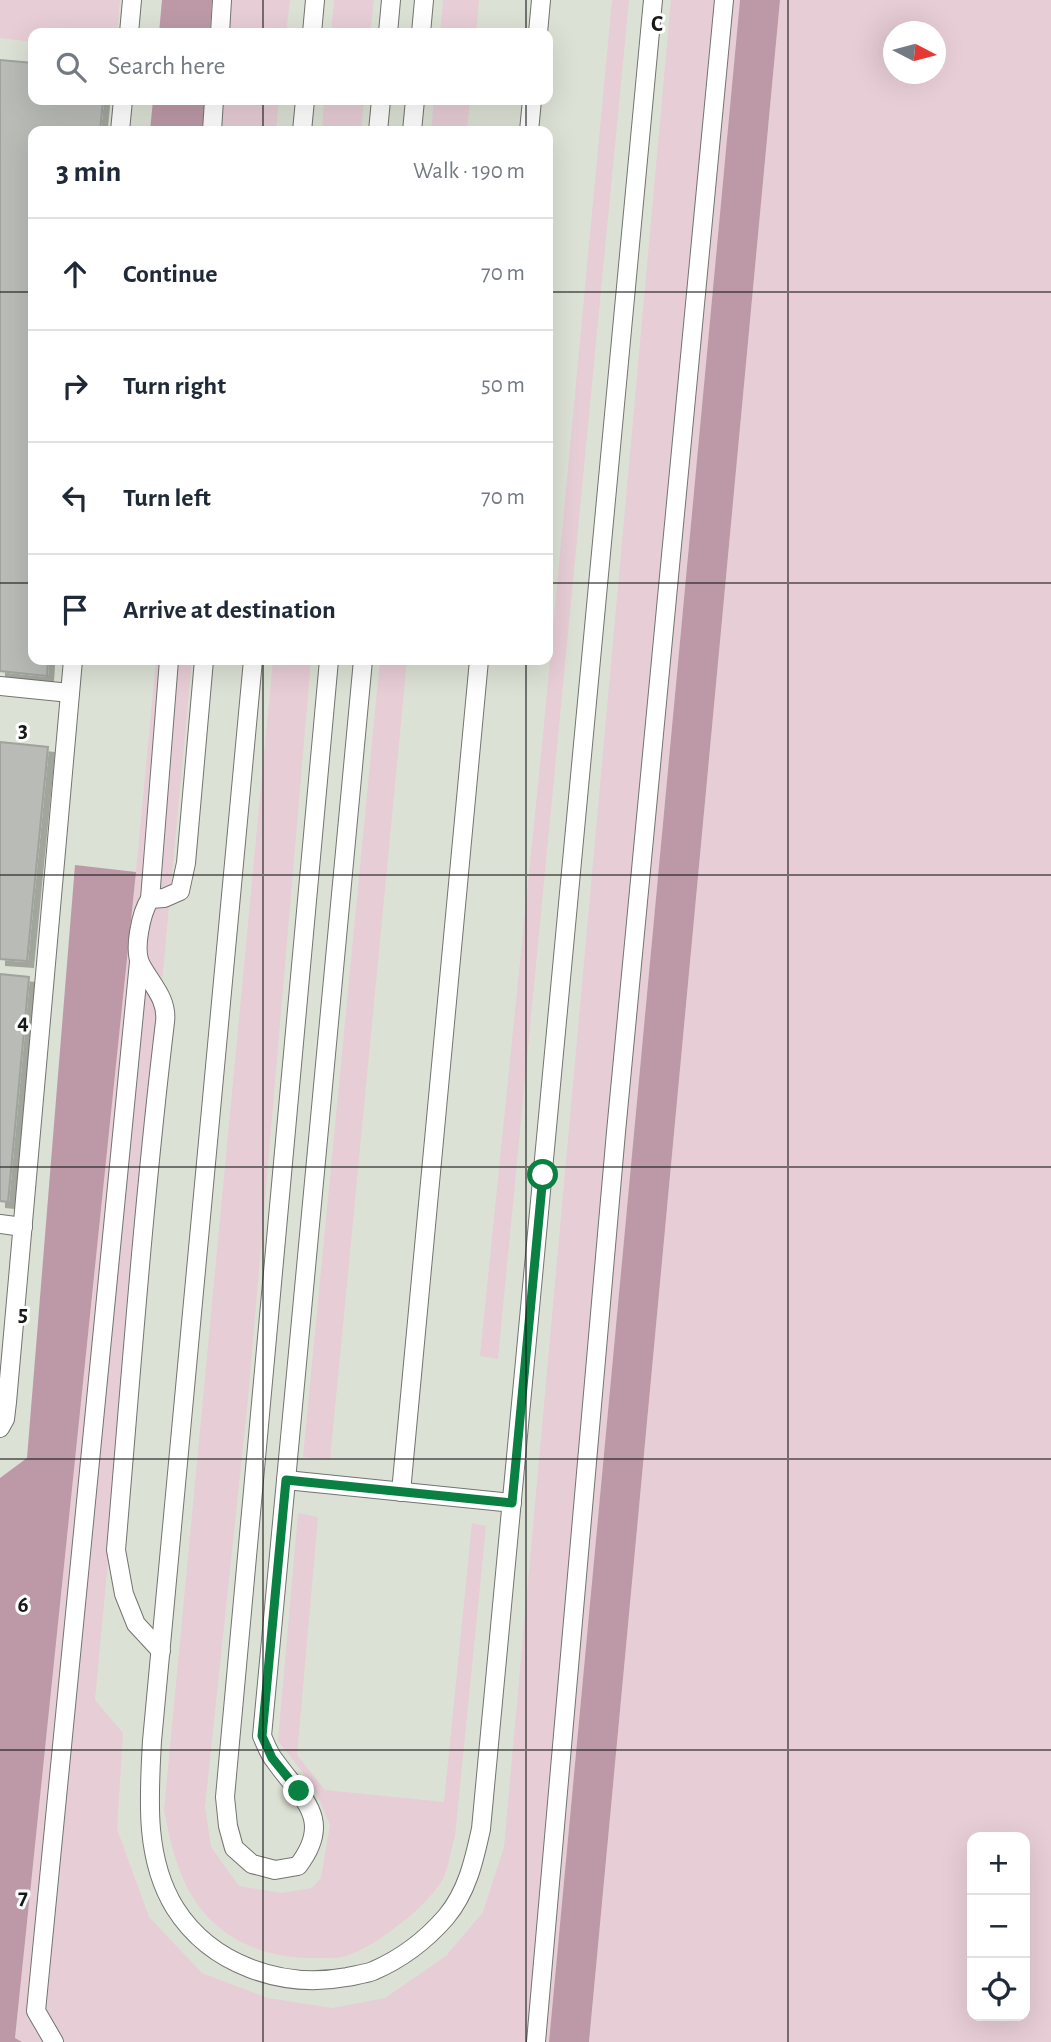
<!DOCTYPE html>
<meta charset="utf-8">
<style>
body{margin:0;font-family:"Alegreya Sans",sans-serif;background:#f2f2f3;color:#1f2937}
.controls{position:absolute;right:21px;bottom:21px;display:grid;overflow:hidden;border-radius:14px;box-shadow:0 7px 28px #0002}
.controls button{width:63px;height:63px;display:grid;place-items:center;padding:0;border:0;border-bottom:2px solid #e0e1e3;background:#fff;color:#1f2937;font:35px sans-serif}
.compass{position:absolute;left:883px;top:21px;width:63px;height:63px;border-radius:50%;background:#fff;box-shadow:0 7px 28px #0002;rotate:96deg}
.stop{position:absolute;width:21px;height:21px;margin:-16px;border:5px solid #0b8043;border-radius:50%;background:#fff}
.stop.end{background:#0b8043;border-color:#fff;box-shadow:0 2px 7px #0008}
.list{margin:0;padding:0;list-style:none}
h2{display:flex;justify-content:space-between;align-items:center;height:91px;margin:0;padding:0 28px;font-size:30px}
h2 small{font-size:23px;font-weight:400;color:#747a83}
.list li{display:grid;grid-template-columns:46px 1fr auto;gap:21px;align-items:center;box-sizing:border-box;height:112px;padding:0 28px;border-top:2px solid #e0e1e3}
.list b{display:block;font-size:26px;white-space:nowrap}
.list em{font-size:23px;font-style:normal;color:#747a83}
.icon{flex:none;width:38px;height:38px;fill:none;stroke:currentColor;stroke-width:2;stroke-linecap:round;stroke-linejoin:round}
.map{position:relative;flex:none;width:1051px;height:2042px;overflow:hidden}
.search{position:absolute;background:#fff;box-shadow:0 7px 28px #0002;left:28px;top:28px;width:525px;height:77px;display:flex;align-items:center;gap:18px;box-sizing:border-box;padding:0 24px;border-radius:14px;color:#747a83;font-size:26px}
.panel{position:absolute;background:#fff;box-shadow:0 7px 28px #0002;left:28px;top:126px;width:525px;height:539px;border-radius:14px}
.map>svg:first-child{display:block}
</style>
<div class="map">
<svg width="1051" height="2042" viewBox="0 0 1051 2042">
<defs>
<filter id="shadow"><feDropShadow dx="6" dy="6" stdDeviation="0" flood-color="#0004"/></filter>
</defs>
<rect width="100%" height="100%" fill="#e8eae6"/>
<!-- built -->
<path fill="#dce1d5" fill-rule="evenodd" d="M0,0H780L589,2042H0ZM33,33H548V100H33ZM33,131H548V660H33Z"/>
<!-- green -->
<g fill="#e7cdd6" fill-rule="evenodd">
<path d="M0,0H120L117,33H33V42L0,38Z"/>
<path d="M212,0H290L286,33H210Z"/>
<path d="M334,0H374L370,33H331Z"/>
<path d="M443,0H479L476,33H440Z"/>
<path d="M612,0H629L498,1359L480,1356L542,745Z"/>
<path d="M671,0H740L549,2042H22L15,2038L136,872L156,660H192L95,1700L123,1733L117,1829L149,1917L202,1973L268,1998L332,2008L385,1998L446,1956L483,1912L504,1847Z"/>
<path d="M780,0H1051V2042H589ZM894,32H936V74H894ZM972,1837H1025V2016H972Z"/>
<path d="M205,100H279L276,131H202Z"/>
<path d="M324,100H364L361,131H322Z"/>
<path d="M434,100H470L467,131H431Z"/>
<path d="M273,660H311L248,1399L205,1807L211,1847L239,1886L281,1893L312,1888L321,1878L330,1825L313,1785L278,1741L298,1513L318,1517L297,1755L325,1790L444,1802L472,1523L486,1526L455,1836C451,1849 449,1865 444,1877C438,1890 416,1912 405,1920C386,1935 369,1948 346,1956C338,1959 328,1958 319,1958C280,1959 240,1949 211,1920C181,1891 172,1850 164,1810Z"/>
<path d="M380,660H407L330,1460L303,1457Z"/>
</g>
<!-- forest -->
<g fill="#bd99a7">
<path d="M162,0H212L210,33H159Z"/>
<path d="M740,0H780L589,2042H549Z"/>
<path d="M153,100H205L202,131H150Z"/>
<path d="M75,865L136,872L15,2038L22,2042H0V1478L27,1458Z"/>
</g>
<!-- building -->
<g fill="#b9bbb7" stroke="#a0a29e" stroke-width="2" filter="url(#shadow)">
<path d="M0,60L33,63V100H103L100,131H33V660H48L47,676L0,671Z"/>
<path d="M0,742L48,747L27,961L0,959Z"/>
<path d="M0,974L29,977L8,1202L0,1201Z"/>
</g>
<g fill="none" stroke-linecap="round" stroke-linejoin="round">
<!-- service casing -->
<g stroke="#727470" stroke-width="20">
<g id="service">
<path d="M129,33L132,0"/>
<path d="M220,33L222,0"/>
<path d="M312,33L315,0"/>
<path d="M388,33L391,0"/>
<path d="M421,33L424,0"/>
<path d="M538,33L541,0"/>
<path d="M120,131L123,100"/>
<path d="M212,131L214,100"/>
<path d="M302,131L305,100"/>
<path d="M378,131L381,100"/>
<path d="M412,131L415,100"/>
<path d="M529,131L532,100"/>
<path d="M253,660L152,1741C149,1796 144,1858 175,1908C211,1965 282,1989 347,1977C356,1975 365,1974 373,1971C401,1959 426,1940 446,1917C467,1892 474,1861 481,1829L653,0"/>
<path d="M329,660L225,1797L228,1826L234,1848L252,1864L275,1870L298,1866C334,1819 302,1799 275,1761C269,1754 266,1745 262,1736L363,660"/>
<path d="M0,686L70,693"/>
<path d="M150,899L169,660"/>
<path d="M0,1224L23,1227"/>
<path d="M0,1428L5,1419L7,1402L73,660"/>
<path d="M286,1480L512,1503"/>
<path d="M401,1492L479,660"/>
<path d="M161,1651L136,1624L124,1594L116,1550C131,1374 144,1197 165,1022C168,999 151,984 141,965C133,950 141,913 150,899L164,898L180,891L186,863L204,660"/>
<path d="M54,2042L36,2011L139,962"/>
<path d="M536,2042L616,1132L724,0"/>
</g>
</g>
<!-- service -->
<use href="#service" stroke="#fff" stroke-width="18"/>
</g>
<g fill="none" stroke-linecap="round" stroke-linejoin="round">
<!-- route -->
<path stroke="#0b8043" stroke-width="9" d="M299,1791L272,1758L262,1736L286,1480L512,1503L543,1175"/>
</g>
<!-- grid -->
<path fill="none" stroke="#181917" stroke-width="2" stroke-opacity="0.55" d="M263,0V33M526,0V33M788,0V2042M263,100V131M526,100V131M0,292H33M548,292H1051M0,583H33M548,583H1051M263,660V2042M526,660V2042M0,875H1051M0,1167H1051M0,1459H1051M0,1750H1051"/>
<g font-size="23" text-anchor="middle" font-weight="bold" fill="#181917" stroke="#fff" stroke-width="6" stroke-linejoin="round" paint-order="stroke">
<text x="657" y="31">C</text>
<text x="23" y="737">3</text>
<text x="23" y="1029">4</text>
<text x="23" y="1321">5</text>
<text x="23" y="1612">6</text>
<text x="23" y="1904">7</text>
</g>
</svg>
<div class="controls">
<button>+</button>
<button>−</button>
<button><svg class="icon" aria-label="locate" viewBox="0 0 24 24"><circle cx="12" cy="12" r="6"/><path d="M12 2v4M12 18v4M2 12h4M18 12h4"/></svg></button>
</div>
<svg class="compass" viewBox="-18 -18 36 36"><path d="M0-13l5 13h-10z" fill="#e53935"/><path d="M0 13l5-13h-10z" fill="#747a83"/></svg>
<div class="stop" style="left:543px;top:1175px"></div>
<div class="stop end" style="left:299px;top:1791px"></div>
<div class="search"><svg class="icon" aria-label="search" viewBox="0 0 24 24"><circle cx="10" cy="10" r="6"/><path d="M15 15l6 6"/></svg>Search here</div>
<section class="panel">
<h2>3 min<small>Walk · 190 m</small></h2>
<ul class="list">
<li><svg class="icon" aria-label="ahead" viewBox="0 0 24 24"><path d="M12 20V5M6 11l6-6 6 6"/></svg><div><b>Continue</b></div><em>70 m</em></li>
<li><svg class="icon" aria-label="right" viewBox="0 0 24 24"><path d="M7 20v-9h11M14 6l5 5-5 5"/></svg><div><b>Turn right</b></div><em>50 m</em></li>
<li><svg class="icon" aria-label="left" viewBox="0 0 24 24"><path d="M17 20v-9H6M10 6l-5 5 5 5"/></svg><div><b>Turn left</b></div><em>70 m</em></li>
<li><svg class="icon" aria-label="arrive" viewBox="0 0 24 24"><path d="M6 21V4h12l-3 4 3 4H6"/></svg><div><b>Arrive at destination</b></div></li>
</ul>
</section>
</div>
